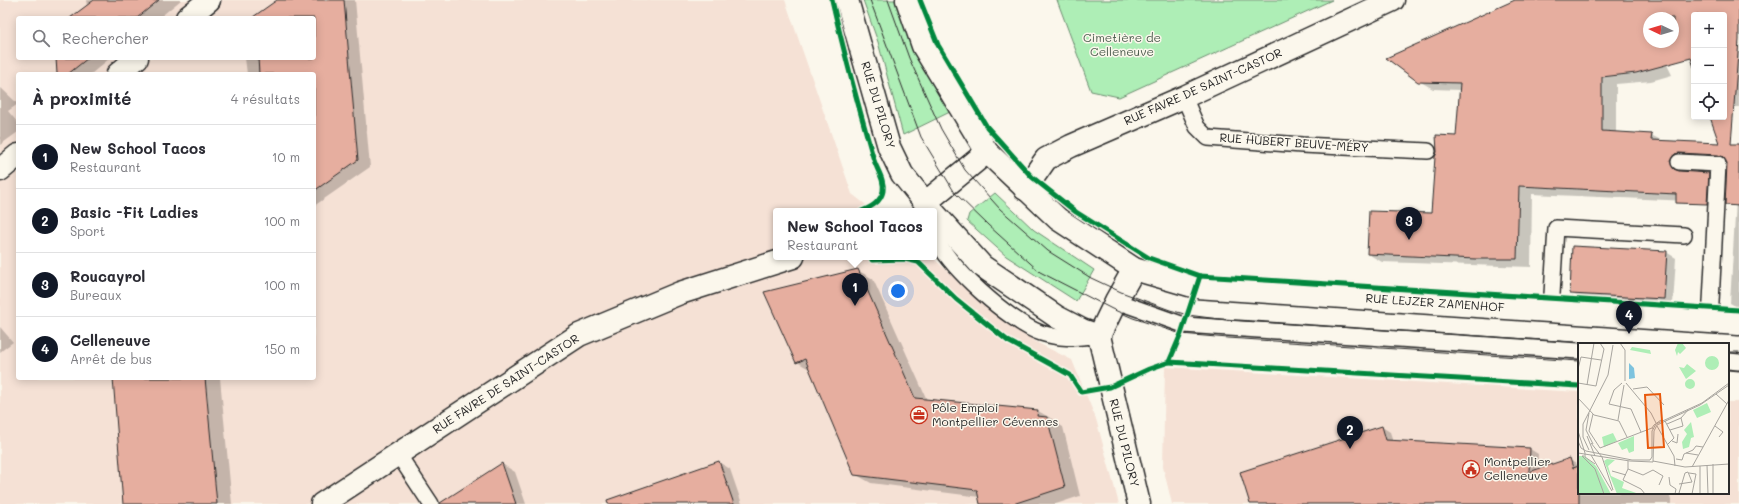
<!DOCTYPE html>
<html lang="fr">
<meta charset="utf-8">
<style>
body{margin:0;font-family:Mali,sans-serif;background:#f2f2f3;color:#2b2b33}
.controls{position:absolute;right:12px;top:12px;display:grid;overflow:hidden;border-radius:4px;box-shadow:0 2px 10px #0003}
.controls button{width:36px;height:36px;display:grid;place-items:center;padding:0;border:0;border-bottom:1px solid #e1e1e2;background:#fff;color:#2b2b33;font:20px sans-serif}
.compass{position:absolute;left:1643px;top:12px;width:36px;height:36px;border-radius:50%;background:#fff;box-shadow:0 2px 10px #0003;rotate:274deg}
.you{position:absolute;left:898px;top:291px;width:14px;height:14px;margin:-10px;border:3px solid #fff;border-radius:50%;background:#1a73e8;box-shadow:0 0 0 6px #1a73e833}
.badge{display:grid;place-items:center;width:26px;height:26px;border-radius:50%;background:#111827;color:#fff;font-size:13px;font-weight:700}
.pin{position:absolute;translate:-50% -33px;filter:drop-shadow(0 1px 2px #0008)}
.pin::after{content:'';position:absolute;top:21px;width:14px;height:12px;background:inherit;clip-path:polygon(0 0,100% 0,50% 100%)}
.popup{position:absolute;left:773px;top:208px;width:164px;height:52px;box-sizing:border-box;display:grid;place-content:center;border-radius:4px;background:#fff;filter:drop-shadow(0 1px 3px #0005);font-size:13px;white-space:nowrap;color:#7c7c81}
.popup b{font-size:15px;color:#2b2b33}
.popup::after{content:'';position:absolute;left:50%;top:100%;margin-left:-8px;border:8px solid transparent;border-top-color:#fff}
.list{margin:0;padding:0;list-style:none}
h2{display:flex;justify-content:space-between;align-items:center;height:52px;margin:0;padding:0 16px;font-size:17px}
h2 small{font-size:13px;font-weight:400;color:#7c7c81}
.list li{display:grid;grid-template-columns:26px 1fr auto;gap:12px;align-items:center;box-sizing:border-box;height:64px;padding:0 16px;border-top:1px solid #e1e1e2}
.list b{display:block;font-size:15px;white-space:nowrap}
.list p{margin:0;font-size:13px;white-space:nowrap;color:#7c7c81}
.list em{font-size:13px;font-style:normal;color:#7c7c81}
.icon{flex:none;width:22px;height:22px;fill:none;stroke:currentColor;stroke-width:2;stroke-linecap:round;stroke-linejoin:round}
.map{position:relative;flex:none;width:1739px;height:504px;overflow:hidden}
.search{position:absolute;background:#fff;box-shadow:0 2px 10px #0003;left:16px;top:16px;width:300px;height:44px;display:flex;align-items:center;gap:10px;box-sizing:border-box;padding:0 14px;border-radius:4px;color:#7c7c81;font-size:15px}
.panel{position:absolute;background:#fff;box-shadow:0 2px 10px #0003;left:16px;top:72px;width:300px;height:308px;border-radius:4px}
.map>svg:first-child{display:block}
</style>
<div class="map">
<svg width="1739" height="504" viewBox="0 0 1739 504">
<rect width="100%" height="100%" fill="#fbf7ec"/>
<filter id="ink" filterUnits="userSpaceOnUse"><feTurbulence type="fractalNoise" baseFrequency=".025" numOctaves="2"/><feDisplacementMap in="SourceGraphic" scale="8" xChannelSelector="R" yChannelSelector="G"/><feConvolveMatrix kernelMatrix="1 2 1 2 8 2 1 2 1" color-interpolation-filters="sRGB"/></filter>
<g filter="url(#ink)">
<!-- built -->
<g fill="#f5e1d5" fill-rule="evenodd">
<path d="M0,0H785L852,194L874,211H776V257H932L1001,319L1038,343L1072,360L1096,419L1119,504H0ZM18,18H314V58H18ZM18,74H314V378H18Z"/>
<path d="M1165,367L1579,392V493H1728V402H1739V504H1172L1163,467Z"/>
</g>
<!-- green -->
<g fill="#aeeeb6" stroke="#6c8c70">
<path d="M863,0H898L954,110L903,135L878,42Z"/>
<path d="M1057,0H1332L1119,97L1091,91Z"/>
<path d="M995,193L1034,230L1094,270L1076,301L1006,256L967,221L969,214Z"/>
</g>
<!-- shadow -->
<g fill="#0003">
<path d="M86,0H181L159,18H72L87,6Z"/>
<path d="M279,0H355L370,167L314,206V74H247L245,58H314V18H253Z"/>
<path d="M1517,0H1635L1649,29V42H1656L1672,75L1651,81L1616,84V133L1651,135L1663,141L1692,150V161L1684,170L1689,201L1532,194L1531,267L1382,262L1368,254L1432,214L1457,137L1460,90L1433,89L1419,81Z"/>
<path d="M1674,0H1739V107H1724V15H1694V63Z"/>
<path d="M57,58H110L91,74H58Z"/>
<path d="M0,87L18,104L8,111L18,123V132L0,145Z"/>
<path d="M1739,148V308L1730,303Z"/>
<path d="M1666,252L1676,258L1673,304L1581,299L1571,293Z"/>
<path d="M857,270L873,279L927,400L1038,411L1054,420L1053,421L1063,427L1080,496L1056,504H981L980,497L871,483L855,474L811,370L797,362Z"/>
<path d="M0,327L13,342L0,352Z"/>
<path d="M122,378H220L232,504H124Z"/>
<path d="M1382,427L1390,432L1393,441L1530,449L1538,454L1537,470L1570,460L1579,466V493H1669L1672,504H1251Z"/>
<path d="M719,462L730,469L742,504H651Z"/>
<path d="M502,464L515,472L526,504H456Z"/>
</g>
<!-- building -->
<g fill="#e6ae9f" stroke="#2b2b2b" fill-rule="evenodd">
<path d="M94,0H159L137,18H70Z"/>
<path d="M277,0H344L358,160L314,191V74H259L258,58H314V18H253V17Z"/>
<path d="M1515,0H1739V40L1731,144H1739V206L1725,205L1727,164L1723,157L1718,155L1679,153L1675,154L1670,161L1674,169L1679,171L1709,173L1707,204L1676,203V194L1519,186L1517,259H1476L1367,254L1369,211L1431,213L1435,157L1437,152L1436,135L1456,136L1460,83L1418,82L1386,58ZM1694,15H1724V117H1710L1719,143L1651,140L1652,134L1602,131V77L1636,73L1691,58L1694,67ZM1649,18H1673V42H1649Z"/>
<path d="M56,58H88L68,74H57Z"/>
<path d="M1572,246L1667,251L1664,299L1570,294Z"/>
<path d="M858,269L915,398L1038,410L1037,416L1047,417L1065,487L1013,504H980L977,490L854,475L805,359L796,363L764,292Z"/>
<path d="M113,378H205L217,504H123Z"/>
<path d="M1382,426L1386,440L1530,448L1529,472L1570,458L1573,468L1579,466V504H1250L1240,472Z"/>
<path d="M719,461L734,504H608L607,500Z"/>
<path d="M502,463L516,504H440V503Z"/>
</g>
<g fill="none" stroke-linecap="round" stroke-linejoin="round">
<!-- lane casing -->
<g stroke="#2b2b2b" stroke-width="18">
<g id="lane">
<path d="M1184,97L1197,127L1208,138L1302,145L1428,151"/>
<path d="M1679,162L1718,164L1710,322"/>
<path d="M934,233C943,263 1011,323 1041,333C1060,339 1073,338 1092,336"/>
<path d="M1116,301L1184,325L1579,351"/>
<path d="M1551,311L1556,228L1684,235"/>
<path d="M1728,361L1739,362"/>
<path d="M398,454L431,504"/>
</g>
</g>
<!-- street casing -->
<g stroke="#2b2b2b" stroke-width="25">
<g id="street">
<path d="M187,18L209,0"/>
<path d="M118,74L137,58"/>
<path d="M0,170L18,155"/>
<path d="M1025,189L1046,159L1071,146L1184,97L1393,0"/>
<path d="M1099,336L1139,504"/>
<path d="M322,504L579,335L680,293L793,257"/>
</g>
</g>
<!-- secondary casing -->
<g stroke="#2b2b2b" stroke-width="25">
<g id="secondary">
<path d="M847,0L889,147L902,174L932,211"/>
<path d="M907,0L923,46L987,152L1058,219L1134,269L1196,287L1739,324"/>
<path d="M925,203L987,152"/>
<path d="M934,213L982,266L1057,317L1082,330L1099,336L1116,301L1134,269"/>
</g>
</g>
<!-- lane -->
<use href="#lane" stroke="#fbf7ec" stroke-width="15"/>
<!-- street -->
<use href="#street" stroke="#fbf7ec" stroke-width="22"/>
<!-- secondary -->
<use href="#secondary" stroke="#fbf7ec" stroke-width="22"/>
<!-- tram -->
<g stroke="#2b2b2b" stroke-width="1">
<path d="M870,0L921,137L955,193L988,225L1040,272L1112,309L1133,318L1181,334L1228,338L1579,361"/>
<path d="M888,0L909,58L941,129L965,170L1000,209L1048,251L1091,278L1121,292L1170,310L1188,315L1226,320L1607,344"/>
<path d="M1728,352H1739"/>
<path d="M1728,370L1739,371"/>
</g>
<!-- cycleway casing -->
<g stroke="#fbf7ec" stroke-width="8">
<g id="cycleway">
<path d="M832,0C844,53 858,105 873,157C876,169 885,179 883,191C881,202 871,207 862,211"/>
<path d="M920,0L938,45L987,127L1032,177L1076,212L1149,258L1200,276L1739,310"/>
<path d="M871,257L872,260L905,259L918,262L956,299L1008,341L1070,375L1081,392L1110,387L1149,369L1169,362L1181,334L1200,276"/>
<path d="M1169,362L1579,386"/>
</g>
</g>
<!-- cycleway -->
<use href="#cycleway" stroke="#00873e" stroke-width="5"/>
</g>
</g>
<!-- icons -->
<defs>
<g id="office-ring" transform="scale(0.9)"><circle r="9.5" fill="#fbf7ec" stroke="#c8321e" stroke-width="1.5"/><path d="M-6-3h4V-5.5h4V-3h4V5H-6ZM-1-4.5V-3h2v-1.5ZM-6 0V1H6V0Z" fill="#c8321e"/></g>
<g id="civic-ring" transform="scale(0.9)"><circle r="9.5" fill="#fbf7ec" stroke="#c8321e" stroke-width="1.5"/><path d="M-.6-6.5H3V-4.5H.6V-3L4-1V1h2V6H-6V1h2V-1L-.6-3ZM-1.2 2.5V6h2.4V2.5Z" fill="#c8321e"/></g>
</defs>
<g fill-rule="evenodd">
<use href="#office-ring" x="919" y="415"/>
<use href="#civic-ring" x="1471" y="469"/>
</g>
<g text-anchor="middle" stroke-width="3" stroke-linejoin="round" paint-order="stroke">
<!-- park labels -->
<g font-size="12" fill="#4c5c4e" stroke="#fbf7ec">
<text x="1122" y="42">Cimetière de<tspan x="1122" dy="14">Celleneuve</tspan></text>
</g>
<!-- street labels -->
<g font-size="12" fill="#2b2b2b" stroke="#fbf7ec">
<text transform="translate(1203 87) rotate(-24)" y="4">RUE FAVRE DE SAINT-CASTOR</text>
<text transform="translate(878 105) rotate(73)" y="4">RUE DU PILORY</text>
<text transform="translate(1294 143) rotate(4)" y="4">RUE HUBERT BEUVE-MÉRY</text>
<text transform="translate(1435 303) rotate(4)" y="4">RUE LEJZER ZAMENHOF</text>
<text transform="translate(506 384) rotate(-33)" y="4">RUE FAVRE DE SAINT-CASTOR</text>
<text transform="translate(1124 443) rotate(76)" y="4">RUE DU PILORY</text>
</g>
<!-- poi labels -->
<g font-size="12" fill="#2b2b2b" stroke="#fbf7ec" text-anchor="start">
<text x="932" y="412">Pôle Emploi<tspan x="932" dy="14">Montpellier Cévennes</tspan></text>
<text x="1484" y="466">Montpellier<tspan x="1484" dy="14">Celleneuve</tspan></text>
</g>
</g>
<!-- overview -->
<g transform="translate(1578 343)">
<rect width="151" height="151" fill="#fbf7ec"/>
<path d="M100,0H104L108,5L102,11L100,9L99,13L97,7ZM54,4L72,7L73,11L52,7ZM127 20a7 7 0 1 1 14 0a7 7 0 1 1-14 0ZM109,21L118,28L108,36L101,24L106,25ZM107 41a5 5 0 1 1 10 0a5 5 0 1 1-10 0ZM129,60L133,69L119,75L115,67ZM113,79L116,94L113,95L111,104L105,106L104,99L109,91L106,87ZM35,90L39,98L26,104L24,94ZM56,93V108L51,110L49,105L44,107L40,100ZM0,113H6L18,123L33,151H0ZM29,116L37,117L30,123L33,133L46,139L44,145L61,151H39L26,118Z" fill="#aeeeb6"/>
<path d="M51,20L56,25L57,35L51,36Z" fill="#7ec3de"/>
<path fill="none" stroke="#a8a59f" stroke-width="1" d="M42,0L47,7V38M0,26L3,14L23,17M0,40L18,43L26,6L22,0M44,40L36,47L31,61L53,66L63,89M48,40L73,70L78,80M9,42L16,0M55,46L69,44L86,62M138,51L149,61M0,55L16,72L41,78L49,94M11,70L8,87L15,101M15,71L11,88L22,105L74,85M40,77L46,42M87,78L96,95L89,102M89,81L103,75L110,67M79,83L96,113L97,123M137,83L145,89L141,94M76,86L74,85L76,82L83,77M92,87L105,83L103,75M0,88L7,110M9,93L17,113M0,98L3,105L8,108L54,117H72L74,114V88L78,81L124,60L151,40M94,98L99,100L100,91M13,100L24,114L35,147M11,107L5,94V81L30,32L35,2M0,110L52,118L75,119L76,88L79,82L122,62L151,42M7,110V114L17,121M108,110L120,112M13,112L34,148M6,113H4L17,126L26,151M98,116L104,117L106,111L115,107L118,103L125,104M50,118V126L45,137L63,146L67,151M75,118L107,124L151,121M135,121V151M129,122L130,151M114,124L151,57M50,126L65,132L75,127M75,127L85,133L81,142M34,128L48,132M111,130L118,131L114,151M91,134L92,142L98,146L97,151M101,141L114,139M101,150L107,130L110,129L114,139M122,151V123"/>
<path fill="#e8590c" fill-opacity="0.15" stroke="#e8590c" stroke-width="2" d="M82,51L86,104L70,105L67,52Z"/>
<rect width="151" height="151" fill="none" stroke="#2b2b2b" stroke-width="2"/>
</g>
</svg>
<div class="controls">
<button>+</button>
<button>−</button>
<button><svg class="icon" aria-label="locate" viewBox="0 0 24 24"><circle cx="12" cy="12" r="6"/><path d="M12 2v4M12 18v4M2 12h4M18 12h4"/></svg></button>
</div>
<svg class="compass" viewBox="-18 -18 36 36"><path d="M0-13l5 13h-10z" fill="#e53935"/><path d="M0 13l5-13h-10z" fill="#7c7c81"/></svg>
<div class="you"></div>
<div class="pin badge" style="left:855px;top:306px">1</div>
<div class="popup"><b>New School Tacos</b>Restaurant</div>
<div class="pin badge" style="left:1350px;top:449px">2</div>
<div class="pin badge" style="left:1409px;top:240px">3</div>
<div class="pin badge" style="left:1629px;top:334px">4</div>
<div class="search"><svg class="icon" aria-label="search" viewBox="0 0 24 24"><circle cx="10" cy="10" r="6"/><path d="M15 15l6 6"/></svg>Rechercher</div>
<section class="panel">
<h2>À proximité<small>4 résultats</small></h2>
<ul class="list">
<li><span class="badge">1</span><div><b>New School Tacos</b><p>Restaurant</p></div><em>10 m</em></li>
<li><span class="badge">2</span><div><b>Basic -Fit Ladies</b><p>Sport</p></div><em>100 m</em></li>
<li><span class="badge">3</span><div><b>Roucayrol</b><p>Bureaux</p></div><em>100 m</em></li>
<li><span class="badge">4</span><div><b>Celleneuve</b><p>Arrêt de bus</p></div><em>150 m</em></li>
</ul>
</section>
</div>
